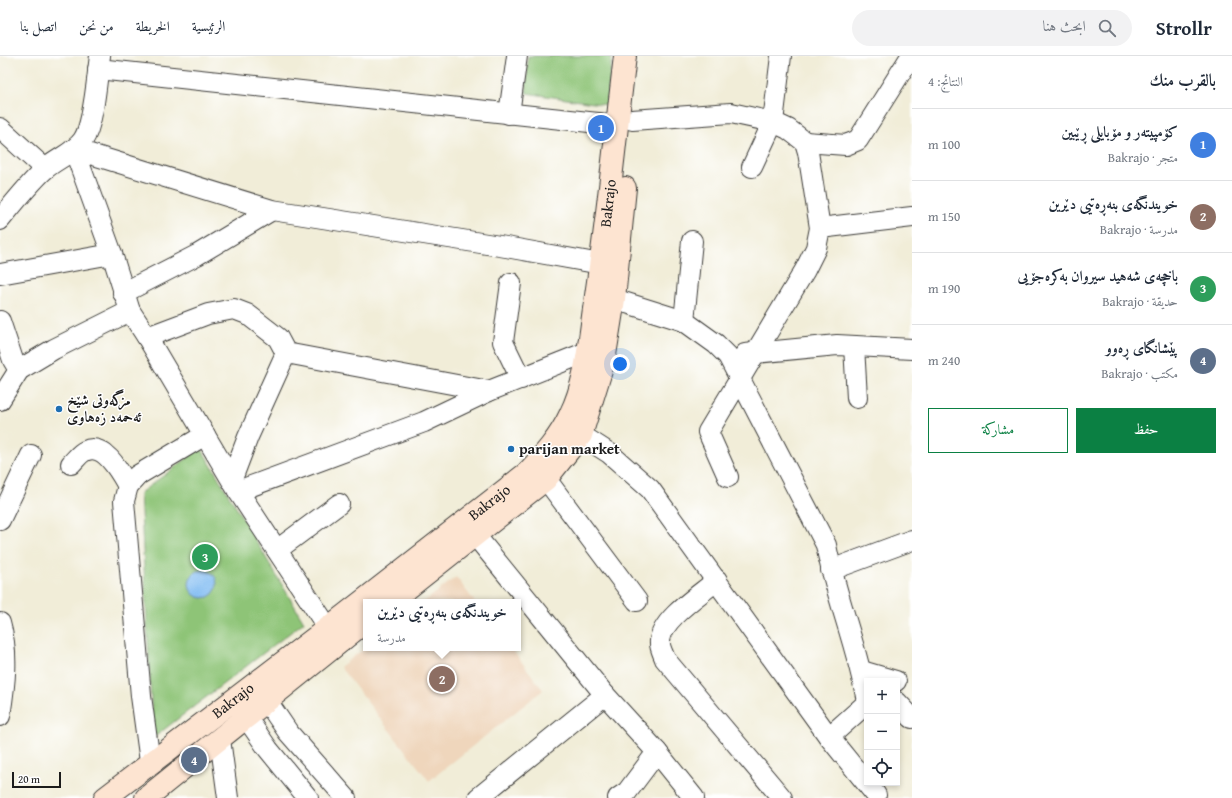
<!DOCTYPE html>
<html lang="ar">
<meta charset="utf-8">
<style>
body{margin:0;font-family:"Gentium Book Plus",Amiri,serif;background:#f2f2f3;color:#1f2937;direction:rtl}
.controls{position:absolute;right:12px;bottom:12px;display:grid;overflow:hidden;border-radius:0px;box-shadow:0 2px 6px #0003}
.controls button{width:36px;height:36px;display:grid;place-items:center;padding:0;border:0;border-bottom:1px solid #e0e1e3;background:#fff;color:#1f2937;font:20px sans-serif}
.scale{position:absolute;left:12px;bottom:10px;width:49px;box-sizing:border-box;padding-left:4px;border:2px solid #1c1c1c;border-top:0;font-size:11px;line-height:14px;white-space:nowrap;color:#1c1c1c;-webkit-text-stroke:3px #fff;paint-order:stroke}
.you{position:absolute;left:620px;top:308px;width:14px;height:14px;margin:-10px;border:3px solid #fff;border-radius:50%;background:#1a73e8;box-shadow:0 0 0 6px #1a73e833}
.badge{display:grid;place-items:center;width:26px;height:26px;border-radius:50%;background:#0b8043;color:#fff;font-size:13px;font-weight:700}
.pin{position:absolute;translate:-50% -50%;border:2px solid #fff;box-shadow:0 1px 4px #0006}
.popup{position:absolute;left:363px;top:543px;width:158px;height:52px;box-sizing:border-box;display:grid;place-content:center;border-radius:0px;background:#fff;filter:drop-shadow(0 1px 3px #0005);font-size:13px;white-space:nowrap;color:#747a83}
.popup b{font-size:15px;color:#1f2937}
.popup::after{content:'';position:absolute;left:50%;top:100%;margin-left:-8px;border:8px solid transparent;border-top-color:#fff}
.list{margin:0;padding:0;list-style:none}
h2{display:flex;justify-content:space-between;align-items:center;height:52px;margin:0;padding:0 16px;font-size:17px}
h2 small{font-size:13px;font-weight:400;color:#747a83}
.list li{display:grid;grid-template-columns:26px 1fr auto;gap:12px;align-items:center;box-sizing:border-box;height:72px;padding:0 16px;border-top:1px solid #e0e1e3}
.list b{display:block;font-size:15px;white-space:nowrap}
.list p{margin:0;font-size:13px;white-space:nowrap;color:#747a83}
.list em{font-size:13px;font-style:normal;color:#747a83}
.actions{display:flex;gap:8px;padding:12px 16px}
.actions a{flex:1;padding:9px 0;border:1px solid #0b8043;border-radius:0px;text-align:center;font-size:14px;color:#0b8043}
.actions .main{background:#0b8043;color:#fff}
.icon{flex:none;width:22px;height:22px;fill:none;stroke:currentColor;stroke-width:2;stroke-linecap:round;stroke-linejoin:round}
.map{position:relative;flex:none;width:912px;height:742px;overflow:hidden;direction:ltr}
header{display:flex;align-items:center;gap:24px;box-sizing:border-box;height:56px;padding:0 20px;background:#fff;border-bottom:1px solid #e0e1e3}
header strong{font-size:19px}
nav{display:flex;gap:22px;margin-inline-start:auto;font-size:14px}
.search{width:280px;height:36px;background:#f2f2f3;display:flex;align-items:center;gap:10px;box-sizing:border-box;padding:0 14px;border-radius:22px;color:#747a83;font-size:15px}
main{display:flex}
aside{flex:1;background:#fff}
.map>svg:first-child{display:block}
</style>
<header>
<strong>Strollr</strong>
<div class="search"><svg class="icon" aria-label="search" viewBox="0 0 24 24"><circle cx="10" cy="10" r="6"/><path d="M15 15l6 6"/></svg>ابحث هنا</div>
<nav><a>الرئيسية</a><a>الخريطة</a><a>من نحن</a><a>اتصل بنا</a></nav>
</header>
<main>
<aside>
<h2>بالقرب منك<small>النتائج: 4</small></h2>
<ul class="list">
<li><span class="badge" style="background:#3f7fe0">1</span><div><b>کۆمپیتەر و مۆبایلی ڕێبین</b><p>متجر · Bakrajo</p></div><em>100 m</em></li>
<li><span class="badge" style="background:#8d6e63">2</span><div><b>خویندنگەی بنەڕەتیی دێرین</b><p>مدرسة · Bakrajo</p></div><em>150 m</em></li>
<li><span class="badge" style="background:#2e9e5b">3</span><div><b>باخچەی شەهید سیروان بەکرەجۆیی</b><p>حديقة · Bakrajo</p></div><em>190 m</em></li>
<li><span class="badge" style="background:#5c6f8a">4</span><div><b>پێشانگای ڕەوو</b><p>مكتب · Bakrajo</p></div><em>240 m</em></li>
</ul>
<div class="actions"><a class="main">حفظ</a><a>مشاركة</a></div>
</aside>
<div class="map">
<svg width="912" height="742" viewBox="0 0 912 742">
<rect width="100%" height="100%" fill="#fff"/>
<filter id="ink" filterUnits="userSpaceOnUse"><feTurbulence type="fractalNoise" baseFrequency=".025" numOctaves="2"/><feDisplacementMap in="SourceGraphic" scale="8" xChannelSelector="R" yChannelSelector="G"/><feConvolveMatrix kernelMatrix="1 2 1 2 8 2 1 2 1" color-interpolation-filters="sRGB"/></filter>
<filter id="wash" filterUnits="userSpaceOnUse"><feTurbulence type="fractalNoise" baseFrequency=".012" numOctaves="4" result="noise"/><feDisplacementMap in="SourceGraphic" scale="16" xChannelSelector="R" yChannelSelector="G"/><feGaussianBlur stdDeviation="0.9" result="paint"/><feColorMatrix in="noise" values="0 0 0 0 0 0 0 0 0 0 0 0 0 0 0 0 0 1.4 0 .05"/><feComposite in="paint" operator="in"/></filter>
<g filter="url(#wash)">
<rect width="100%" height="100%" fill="#f1edd8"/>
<!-- built -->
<g fill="#efd6bc">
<path d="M456,521L475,546H424Z"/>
<path d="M366,591L511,592L543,634L429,725L340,611Z"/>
</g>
<!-- green -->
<g fill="#8ec477" stroke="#55704a">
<path d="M528,0H612L607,49L526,37Z"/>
<path d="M201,392L304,566L153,682L140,437Z"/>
</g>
<!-- water -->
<circle fill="#80bbf2" stroke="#4e6c87" cx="203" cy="528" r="14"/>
</g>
<g filter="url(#ink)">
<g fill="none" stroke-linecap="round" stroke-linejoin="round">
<!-- street casing -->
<g stroke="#3c3b38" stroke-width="22">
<g id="street">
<path d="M98,13L617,69"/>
<path d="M509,58L517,0"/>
<path d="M632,64L731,57L773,66L788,73L805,86L808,96L820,172L816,192L805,214L708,376L728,421"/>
<path d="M0,72L45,113"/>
<path d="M805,86L846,89L858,84L911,0"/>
<path d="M74,93L112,198L130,255L147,281L238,435L328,572"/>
<path d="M74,93L272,154L506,191L601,208"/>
<path d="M752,111L773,66L781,0"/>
<path d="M0,164C14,147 28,129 44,114C56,103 74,97 83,84C94,68 97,20 100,0"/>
<path d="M820,172L912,161"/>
<path d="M0,218L112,198"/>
<path d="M511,227L503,286L521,323"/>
<path d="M123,237L197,199L272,154"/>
<path d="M614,243L684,265L716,288L728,300L826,489C836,542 858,592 867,646"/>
<path d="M0,265L13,304L19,314"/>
<path d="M684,265L692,185"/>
<path d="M147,281L208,258L234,253L247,258L278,282L286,297"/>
<path d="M854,290L857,342"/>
<path d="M286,297L489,335"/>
<path d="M745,298L837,289L912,293"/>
<path d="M0,344L19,314L54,293L130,255"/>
<path d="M581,379L609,397L650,433L829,681L876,739"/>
<path d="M71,408C75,404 80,397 85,395C104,385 121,418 128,430"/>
<path d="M232,423L248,381L286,297"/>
<path d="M546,423L637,545"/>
<path d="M238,435L424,366L489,335L587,296"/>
<path d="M0,464L31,399"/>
<path d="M475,479L605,639L657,696L694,742"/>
<path d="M277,494L339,448"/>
<path d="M831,514L912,484"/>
<path d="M717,524C701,538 661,563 660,585C659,591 663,597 665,603L782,742"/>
<path d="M0,567C9,598 5,628 0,660"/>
<path d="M862,615L896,625"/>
<path d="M258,632L288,676L346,742"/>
<path d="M897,646L912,662"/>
<path d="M237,648L268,693L308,742"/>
<path d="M829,681L867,647"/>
<path d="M220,683L228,742"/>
<path d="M150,706L141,640L124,445L128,430L138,419L205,379"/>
<path d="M478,742L605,639"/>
<path d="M618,742L627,736L657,696"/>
</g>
</g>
<!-- secondary casing -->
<g stroke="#3c3b38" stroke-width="24">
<g id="secondary">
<path d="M390,546L546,423L581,379L604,305L614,243L625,132"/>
<path id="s1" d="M105,742L328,572L527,417C544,399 560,381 570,359C586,327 589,288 594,253C607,169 615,84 625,0"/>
<path d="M146,742L366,565"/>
</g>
</g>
<!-- street -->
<use href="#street" stroke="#fff" stroke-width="20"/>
<!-- secondary -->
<use href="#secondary" stroke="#fde4d1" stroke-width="22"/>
</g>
</g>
<!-- markers -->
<g fill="#1f6fb2" stroke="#fff" stroke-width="1.5">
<circle cx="59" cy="353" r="4"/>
<circle cx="511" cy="393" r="4"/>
</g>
<g text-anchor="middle" stroke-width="3" stroke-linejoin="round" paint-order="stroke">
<!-- street labels -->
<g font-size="15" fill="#1c1c1c" stroke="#fff">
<text dy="5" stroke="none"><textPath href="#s1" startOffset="821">Bakrajo</textPath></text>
<text dy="5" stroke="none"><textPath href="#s1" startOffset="485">Bakrajo</textPath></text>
<text dy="5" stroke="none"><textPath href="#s1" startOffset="161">Bakrajo</textPath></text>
</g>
<!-- poi labels -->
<g font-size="15" font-weight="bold" fill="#1c1c1c" stroke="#fff" text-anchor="start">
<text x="67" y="349">مزگەوتی شێخ<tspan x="67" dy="17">ئەحمەد زەهاوی</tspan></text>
<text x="519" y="398">parijan market</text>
</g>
</g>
</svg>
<div class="controls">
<button>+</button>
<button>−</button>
<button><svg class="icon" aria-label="locate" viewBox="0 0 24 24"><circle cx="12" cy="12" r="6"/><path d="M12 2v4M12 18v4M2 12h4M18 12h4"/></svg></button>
</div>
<div class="scale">20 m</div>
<div class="you"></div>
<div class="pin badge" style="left:601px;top:72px;background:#3f7fe0">1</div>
<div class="pin badge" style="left:442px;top:623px;background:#8d6e63">2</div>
<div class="popup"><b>خویندنگەی بنەڕەتیی دێرین</b>مدرسة</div>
<div class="pin badge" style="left:205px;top:501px;background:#2e9e5b">3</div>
<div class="pin badge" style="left:194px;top:704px;background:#5c6f8a">4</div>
</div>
</main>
